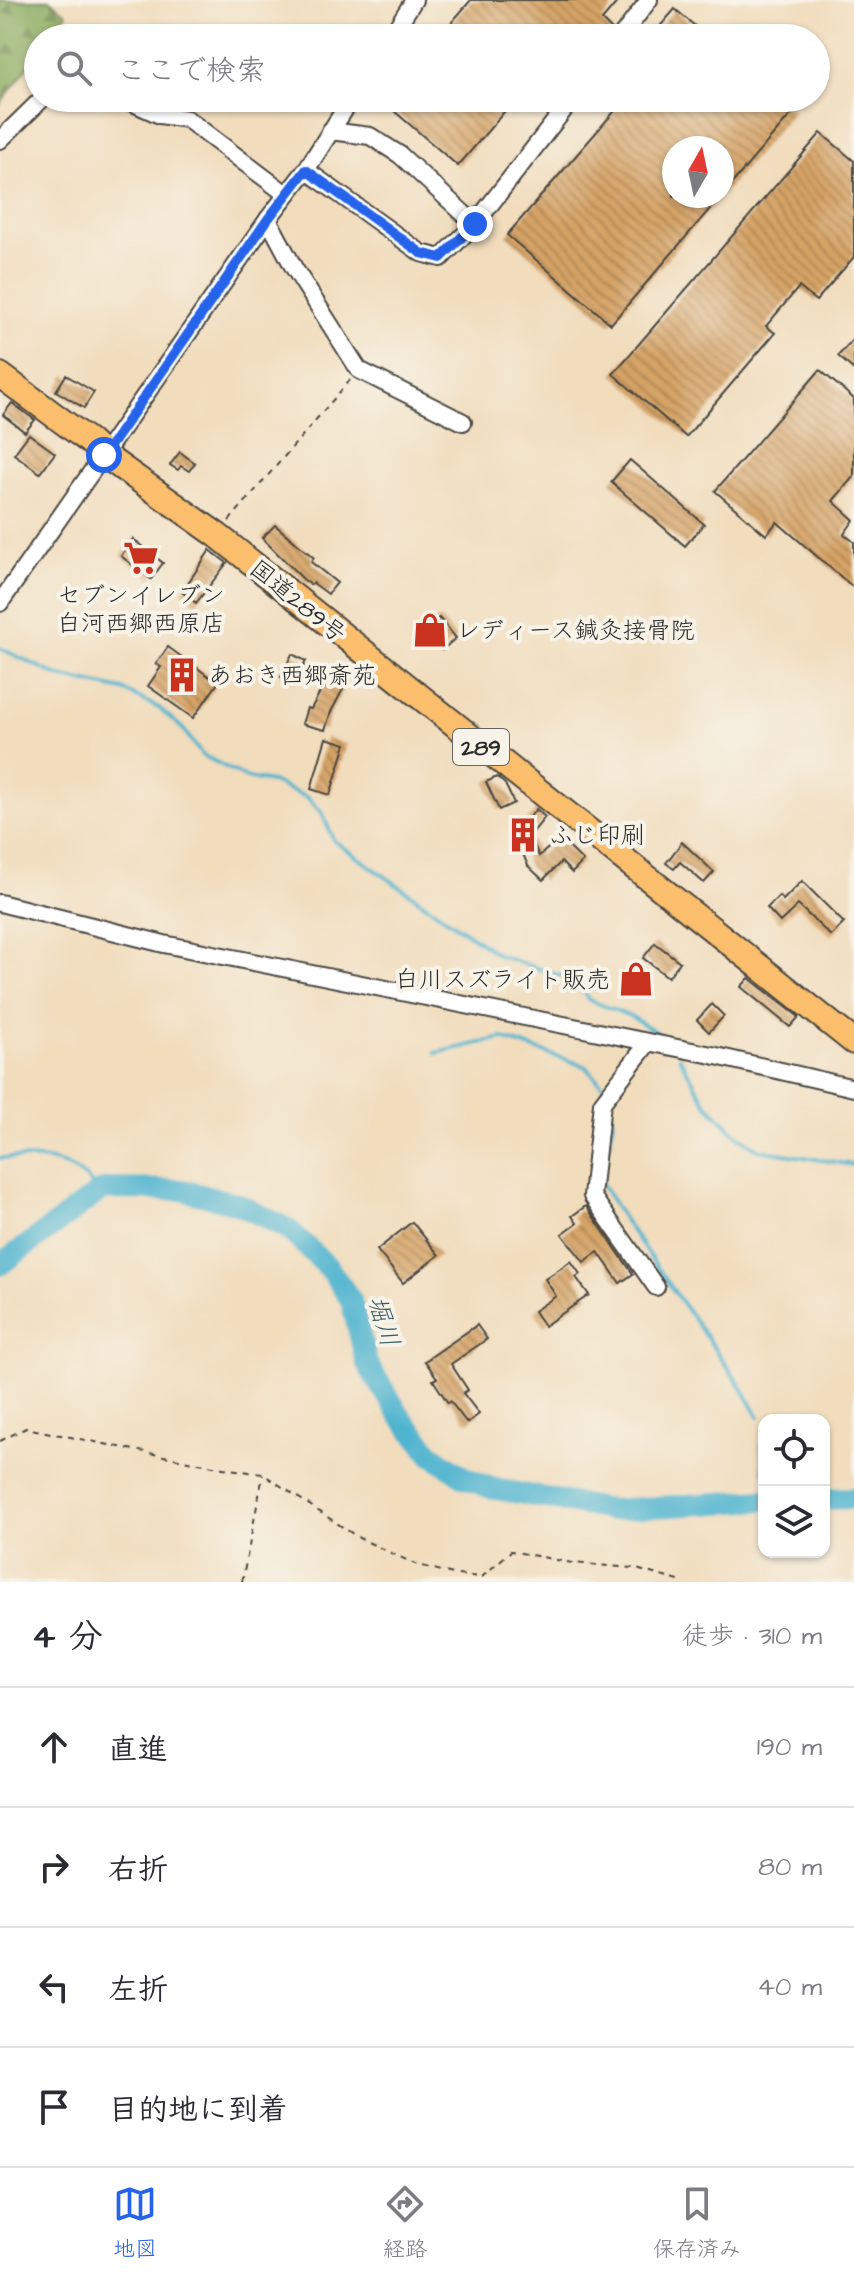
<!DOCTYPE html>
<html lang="ja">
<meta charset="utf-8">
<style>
body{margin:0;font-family:"Architects Daughter","Klee One",sans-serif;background:#f2f2f3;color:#2b2b33}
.controls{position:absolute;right:24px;bottom:24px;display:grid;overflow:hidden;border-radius:16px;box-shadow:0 2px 6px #0004}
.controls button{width:72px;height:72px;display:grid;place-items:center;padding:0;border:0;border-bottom:2px solid #e1e1e2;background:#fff;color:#2b2b33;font:40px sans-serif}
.compass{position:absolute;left:662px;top:136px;width:72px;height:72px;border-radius:50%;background:#fff;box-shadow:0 2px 6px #0004;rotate:9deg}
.stop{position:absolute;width:24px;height:24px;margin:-18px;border:6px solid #2563eb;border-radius:50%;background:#fff}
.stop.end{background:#2563eb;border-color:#fff;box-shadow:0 2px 8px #0008}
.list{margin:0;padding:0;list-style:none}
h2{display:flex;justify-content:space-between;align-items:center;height:104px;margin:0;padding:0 32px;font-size:34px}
h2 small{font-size:26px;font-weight:400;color:#7c7c81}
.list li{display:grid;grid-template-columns:52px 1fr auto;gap:24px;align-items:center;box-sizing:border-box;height:120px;padding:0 32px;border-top:2px solid #e1e1e2}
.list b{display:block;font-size:30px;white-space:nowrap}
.list em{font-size:26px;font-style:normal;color:#7c7c81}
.icon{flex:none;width:44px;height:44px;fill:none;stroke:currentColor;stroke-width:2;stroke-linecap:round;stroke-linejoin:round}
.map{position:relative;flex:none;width:854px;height:1582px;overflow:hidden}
.search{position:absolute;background:#fff;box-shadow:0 2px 6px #0004;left:24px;right:24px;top:24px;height:88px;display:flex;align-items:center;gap:20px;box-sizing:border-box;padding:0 28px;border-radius:44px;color:#7c7c81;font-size:30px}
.sheet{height:584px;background:#fff}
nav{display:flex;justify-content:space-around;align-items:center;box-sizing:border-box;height:112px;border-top:2px solid #e1e1e2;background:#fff;font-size:22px;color:#7c7c81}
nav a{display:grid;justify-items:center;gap:4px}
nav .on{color:#2563eb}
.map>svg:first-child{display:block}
</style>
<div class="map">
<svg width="854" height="1582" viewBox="0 0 854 1582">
<defs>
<pattern id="forest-firs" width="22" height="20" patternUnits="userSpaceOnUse" patternTransform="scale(2)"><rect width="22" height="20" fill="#8cac60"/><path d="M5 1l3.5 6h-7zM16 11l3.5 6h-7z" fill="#738c4f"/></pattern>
<pattern id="building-back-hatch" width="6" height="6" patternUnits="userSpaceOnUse" patternTransform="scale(2)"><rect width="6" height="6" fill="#d6a366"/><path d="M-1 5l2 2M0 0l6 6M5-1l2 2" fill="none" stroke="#ae8554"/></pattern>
</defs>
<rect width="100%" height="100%" fill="#f7f3e8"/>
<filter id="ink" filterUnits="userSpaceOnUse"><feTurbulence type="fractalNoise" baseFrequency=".0125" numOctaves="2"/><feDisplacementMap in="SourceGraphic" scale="16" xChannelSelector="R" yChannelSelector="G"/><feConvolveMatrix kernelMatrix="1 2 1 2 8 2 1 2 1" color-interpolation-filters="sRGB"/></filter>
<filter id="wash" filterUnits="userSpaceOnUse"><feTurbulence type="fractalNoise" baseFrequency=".006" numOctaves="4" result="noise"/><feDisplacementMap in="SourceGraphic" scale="32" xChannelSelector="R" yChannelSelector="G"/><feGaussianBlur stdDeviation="1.8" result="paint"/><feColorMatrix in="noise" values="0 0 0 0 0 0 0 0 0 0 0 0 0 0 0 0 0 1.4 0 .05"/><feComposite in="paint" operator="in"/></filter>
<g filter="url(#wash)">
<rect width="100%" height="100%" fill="#f1dcbc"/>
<!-- forest -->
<path fill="url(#forest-firs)" stroke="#5c6c46" stroke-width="2" d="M0,0H50L67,14L49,38H38V53L0,104Z"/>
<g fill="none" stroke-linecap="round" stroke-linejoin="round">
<!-- stream -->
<g stroke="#50b4cf" stroke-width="4">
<path d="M0,648L56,675L123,690L159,708L183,729L202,755L247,778L272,782L308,798L322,813L334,841L500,956L574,980L589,1000L632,1017L661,1035"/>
<path d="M436,1053L502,1038L585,1066L604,1087"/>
<path d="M679,1057L706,1103L737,1135L759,1150L854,1165"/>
<path d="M609,1106L613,1123L601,1183L624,1220L742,1388L759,1417"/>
<path d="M0,1158C41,1158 71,1156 99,1192"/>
<path d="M762,1444L764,1472"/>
</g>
<!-- river -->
<g stroke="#50b4cf" stroke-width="22">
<path d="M0,1265L99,1192L107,1189L182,1190L238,1204L288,1229L328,1267L351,1300L367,1364L401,1417L432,1455L464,1477L491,1488L610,1510L764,1500"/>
<path d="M824,1499L854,1498"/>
</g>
</g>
<g id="blocks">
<!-- building -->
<g fill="url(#building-back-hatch)">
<path d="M471,0H619L602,20L612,30L608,38H438Z"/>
<path d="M675,9L709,38H650Z"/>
<path d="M379,98H516L458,166Z"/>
<path d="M530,98H556L545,111Z"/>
<path d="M626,98H779L794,111L722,195V148H674V196H721L611,324L507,235Z"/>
<path d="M821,133L854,161V257L816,301L799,287L766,326L775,333L686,437L613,374Z"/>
<path d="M854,338V370L838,356Z"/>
<path d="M820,370L854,399V476L833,501L854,520L844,534L854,542V588L777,522L766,535L715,491Z"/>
<path d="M66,375L94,392L84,408L56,391Z"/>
<path d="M12,403L35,420L25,432L3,415Z"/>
<path d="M29,434L55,453L40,473L14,454Z"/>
<path d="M180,452L195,463L189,471L181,466L178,470L170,465Z"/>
<path d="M630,460L704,524L685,546L611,482Z"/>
<path d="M275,525L314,558L311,562L337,583L328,594L313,583L311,585L303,579L262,538Z"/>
<path d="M133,539L163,563L151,579L121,556Z"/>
<path d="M210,550L227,563L196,603L182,592Z"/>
<path d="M439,618L456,638L442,650L425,630Z"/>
<path d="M168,647L218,683L193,718L148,686L161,667L156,664Z"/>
<path d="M292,654L306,661L295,683L281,677Z"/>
<path d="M332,669L349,678L331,712L325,730L302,724L307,708L311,709Z"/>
<path d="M326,738L346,744L330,795L311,789Z"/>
<path d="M497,777L505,784L514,803L499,810L486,782Z"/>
<path d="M536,809L545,817L530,836L539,856L560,838L583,861L572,873L561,862L543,880L528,866L515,835Z"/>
<path d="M682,842L714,872L704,883L680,862L674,869L666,863Z"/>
<path d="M802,881L844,923L831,936L798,905L780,922L767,908L779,896L783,900Z"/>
<path d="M655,943L680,962L668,977L643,958Z"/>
<path d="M749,978L799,1017L790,1027L741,987Z"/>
<path d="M712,1004L724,1016L709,1032L697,1020Z"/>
<path d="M586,1206L633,1274L620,1283L598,1252L584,1262L562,1234L577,1223L572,1216Z"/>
<path d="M412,1222L439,1255L403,1283L377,1250Z"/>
<path d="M571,1261L580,1274L576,1277L589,1295L544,1326L534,1311L556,1296L545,1279Z"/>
<path d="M477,1325L487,1339L451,1364L468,1390L463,1393L479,1414L467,1423L450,1401L448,1403L433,1380L437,1378L425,1361Z"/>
</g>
</g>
</g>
<g filter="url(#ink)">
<use href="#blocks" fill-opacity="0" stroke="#494641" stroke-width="2"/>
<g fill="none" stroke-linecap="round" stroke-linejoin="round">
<!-- minor casing -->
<g stroke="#494641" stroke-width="20">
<g id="minor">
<path d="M390,38L414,0"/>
<path d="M620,38L649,0"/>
<path d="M122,98L160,115L187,119L286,194"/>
<path d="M330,131L370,136L400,155L475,224"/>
<path d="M0,140L43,98"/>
<path d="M306,170L421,253L441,258L475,224L573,98"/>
<path d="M268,219L294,268L359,370L463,422"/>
<path d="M0,603L268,219L306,170L352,98"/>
<path d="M0,903L164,944L712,1055L854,1088"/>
<path d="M648,1043L602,1103L592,1196L656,1287"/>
</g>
</g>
<!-- highway casing -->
<g stroke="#494641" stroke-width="28">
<path id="highway" d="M0,375L89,441L104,455L217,535L854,1042"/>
</g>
<!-- path -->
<g stroke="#494641" stroke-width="2" stroke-dasharray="6 6" stroke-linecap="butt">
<path d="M229,521L350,380"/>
<path d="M0,1441L26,1428L223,1468L263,1474L359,1538L415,1564L457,1575L482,1577L511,1551L572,1563L633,1568L682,1582"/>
<path d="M242,1582L263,1475"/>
</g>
<!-- minor -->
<use href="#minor" stroke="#fff" stroke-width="16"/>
<!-- highway -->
<use href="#highway" stroke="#fabe6d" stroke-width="24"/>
</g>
</g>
<g fill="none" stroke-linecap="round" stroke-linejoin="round" filter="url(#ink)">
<!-- route -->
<path stroke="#2563eb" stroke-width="10" d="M104,455L268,219L306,170L421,253L441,258L475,224"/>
</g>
<!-- icons -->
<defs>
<g id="supermarket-bare" transform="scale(2.76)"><path d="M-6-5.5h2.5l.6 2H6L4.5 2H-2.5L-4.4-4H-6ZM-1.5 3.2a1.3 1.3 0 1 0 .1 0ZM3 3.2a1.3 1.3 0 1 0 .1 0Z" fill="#c8321e" stroke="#f7f3e8" stroke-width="2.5" paint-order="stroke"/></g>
<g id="shop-bare" transform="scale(2.76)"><path d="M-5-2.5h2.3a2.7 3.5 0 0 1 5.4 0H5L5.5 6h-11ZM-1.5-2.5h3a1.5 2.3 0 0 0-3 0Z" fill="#c8321e" stroke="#f7f3e8" stroke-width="2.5" paint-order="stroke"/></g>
<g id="building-bare" transform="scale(2.76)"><path d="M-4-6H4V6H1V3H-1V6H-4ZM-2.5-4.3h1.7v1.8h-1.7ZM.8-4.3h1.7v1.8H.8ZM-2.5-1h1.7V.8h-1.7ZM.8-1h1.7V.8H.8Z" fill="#c8321e" stroke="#f7f3e8" stroke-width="2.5" paint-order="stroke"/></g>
</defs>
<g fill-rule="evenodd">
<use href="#supermarket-bare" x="141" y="558"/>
<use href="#shop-bare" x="430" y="630"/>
<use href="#building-bare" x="182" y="675"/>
<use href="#building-bare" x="523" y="835"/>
<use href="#shop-bare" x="636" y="979"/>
</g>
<g text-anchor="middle" stroke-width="8" stroke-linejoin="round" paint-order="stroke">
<!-- shield labels -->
<rect fill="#f7f3e8" stroke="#686764" stroke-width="2" x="453" y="729" width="56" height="36" rx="6"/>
<g font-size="22" font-weight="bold" fill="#2b2b2b">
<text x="481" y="755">289</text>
</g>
<!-- poi labels -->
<g font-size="24" fill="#2b2b2b" stroke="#f7f3e8" text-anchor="start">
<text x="141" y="603" text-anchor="middle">セブンイレブン<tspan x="141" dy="28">白河西郷西原店</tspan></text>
<text x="456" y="638">レディース鍼灸接骨院</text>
<text x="208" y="683">あおき西郷斎苑</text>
<text x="549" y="843">ふじ印刷</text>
<text x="610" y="987" text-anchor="end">白川スズライト販売</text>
</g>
<!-- street labels -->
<g font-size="24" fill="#2b2b2b" stroke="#f7f3e8">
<text transform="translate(298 601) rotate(39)" y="8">国道289号</text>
</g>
<!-- water labels -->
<g font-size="26" font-style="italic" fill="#385b64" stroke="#f7f3e8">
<text transform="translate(384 1321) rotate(73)" y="9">堀川</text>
</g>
</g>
</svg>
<div class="controls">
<button><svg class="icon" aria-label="locate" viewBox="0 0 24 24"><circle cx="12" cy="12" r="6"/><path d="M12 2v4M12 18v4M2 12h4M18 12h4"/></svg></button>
<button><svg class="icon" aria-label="layers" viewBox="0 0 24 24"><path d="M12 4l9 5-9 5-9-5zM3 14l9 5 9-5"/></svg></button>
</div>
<svg class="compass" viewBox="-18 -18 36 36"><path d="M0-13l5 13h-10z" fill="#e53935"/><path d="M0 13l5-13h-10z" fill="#7c7c81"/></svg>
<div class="stop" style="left:104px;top:455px"></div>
<div class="stop end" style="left:475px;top:224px"></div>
<div class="search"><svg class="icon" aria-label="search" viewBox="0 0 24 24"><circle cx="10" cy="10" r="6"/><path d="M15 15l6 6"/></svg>ここで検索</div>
</div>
<section class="sheet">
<h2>4 分<small>徒歩 · 310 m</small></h2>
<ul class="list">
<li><svg class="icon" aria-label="ahead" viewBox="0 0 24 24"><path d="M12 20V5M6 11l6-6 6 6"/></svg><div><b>直進</b></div><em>190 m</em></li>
<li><svg class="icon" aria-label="right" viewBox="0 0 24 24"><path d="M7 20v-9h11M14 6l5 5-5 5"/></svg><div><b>右折</b></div><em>80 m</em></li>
<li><svg class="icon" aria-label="left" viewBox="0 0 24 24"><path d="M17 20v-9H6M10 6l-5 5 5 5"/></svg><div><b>左折</b></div><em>40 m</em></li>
<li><svg class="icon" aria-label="arrive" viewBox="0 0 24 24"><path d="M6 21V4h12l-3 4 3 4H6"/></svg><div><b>目的地に到着</b></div></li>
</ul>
</section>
<nav>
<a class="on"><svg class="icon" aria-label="map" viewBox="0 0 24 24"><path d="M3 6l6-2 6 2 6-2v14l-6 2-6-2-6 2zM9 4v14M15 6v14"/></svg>地図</a>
<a><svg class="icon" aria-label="directions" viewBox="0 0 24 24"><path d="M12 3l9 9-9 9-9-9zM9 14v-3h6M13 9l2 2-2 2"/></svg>経路</a>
<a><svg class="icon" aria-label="saved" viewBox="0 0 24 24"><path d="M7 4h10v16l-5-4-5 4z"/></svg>保存済み</a>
</nav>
